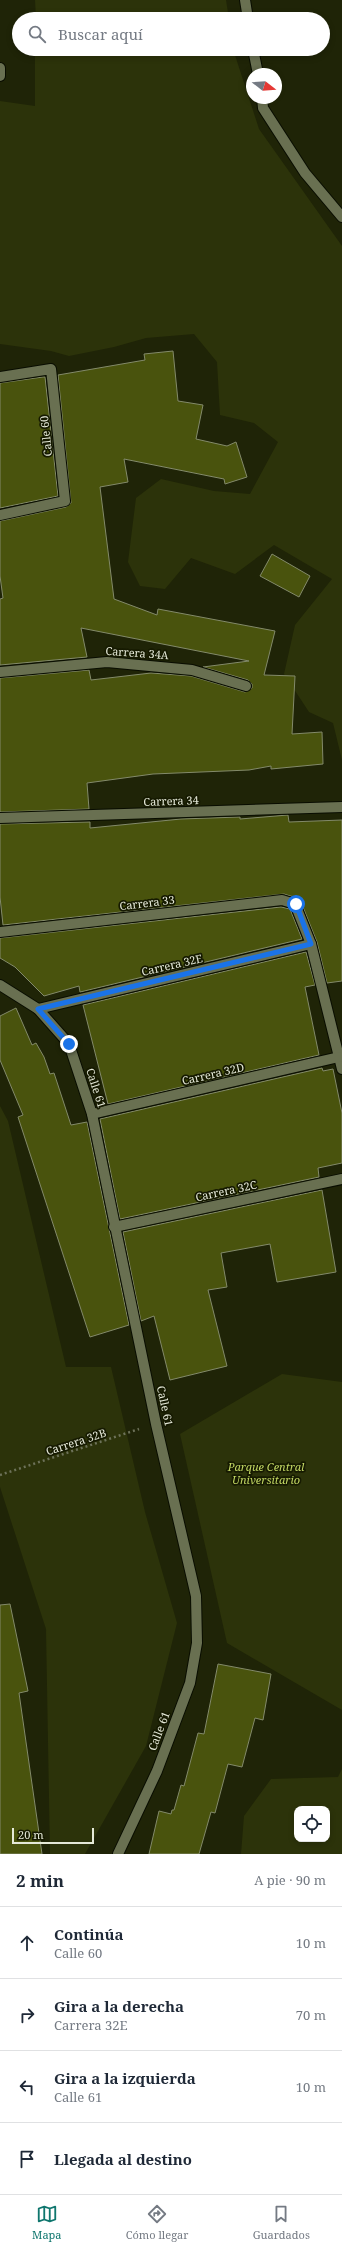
<!DOCTYPE html>
<html lang="es">
<meta charset="utf-8">
<style>
body{margin:0;font-family:"Noto Serif",serif;background:#f6f6f7;color:#1f2937}
.controls{position:absolute;right:12px;bottom:12px;display:grid;overflow:hidden;border-radius:8px;box-shadow:0 2px 6px #0003}
.controls button{width:36px;height:36px;display:grid;place-items:center;padding:0;border:0;border-bottom:1px solid #e0e1e3;background:#fff;color:#1f2937;font:20px sans-serif}
.compass{position:absolute;left:246px;top:68px;width:36px;height:36px;border-radius:50%;background:#fff;box-shadow:0 2px 6px #0003;rotate:107deg}
.scale{position:absolute;left:12px;bottom:10px;width:82px;box-sizing:border-box;padding-left:4px;border:2px solid #e5e9d8;border-top:0;font-size:11px;line-height:14px;white-space:nowrap;color:#e5e9d8;-webkit-text-stroke:3px #161a01;paint-order:stroke}
.stop{position:absolute;width:12px;height:12px;margin:-9px;border:3px solid #1a73e8;border-radius:50%;background:#fff}
.stop.end{background:#1a73e8;border-color:#fff;box-shadow:0 1px 4px #0008}
.list{margin:0;padding:0;list-style:none}
h2{display:flex;justify-content:space-between;align-items:center;height:52px;margin:0;padding:0 16px;font-size:17px}
h2 small{font-size:13px;font-weight:400;color:#747a83}
.list li{display:grid;grid-template-columns:26px 1fr auto;gap:12px;align-items:center;box-sizing:border-box;height:72px;padding:0 16px;border-top:1px solid #e0e1e3}
.list b{display:block;font-size:15px;white-space:nowrap}
.list p{margin:0;font-size:13px;white-space:nowrap;color:#747a83}
.list em{font-size:13px;font-style:normal;color:#747a83}
.icon{flex:none;width:22px;height:22px;fill:none;stroke:currentColor;stroke-width:2;stroke-linecap:round;stroke-linejoin:round}
.map{position:relative;flex:none;width:342px;height:1854px;overflow:hidden}
.search{position:absolute;background:#fff;box-shadow:0 2px 6px #0003;left:12px;right:12px;top:12px;height:44px;display:flex;align-items:center;gap:10px;box-sizing:border-box;padding:0 14px;border-radius:22px;color:#747a83;font-size:15px}
.sheet{height:340px;background:#fff}
nav{display:flex;justify-content:space-around;align-items:center;box-sizing:border-box;height:56px;border-top:1px solid #e0e1e3;background:#fff;font-size:11px;color:#747a83}
nav a{display:grid;justify-items:center;gap:2px}
nav .on{color:#0f766e}
.map>svg:first-child{display:block}
</style>
<div class="map">
<svg width="342" height="1854" viewBox="0 0 342 1854">
<rect width="100%" height="100%" fill="#1f2407"/>
<!-- green -->
<g fill="#2c330a" fill-rule="evenodd">
<path d="M35,0H226L229,19H36Z"/>
<path d="M35,49H233L259,129L342,246V760L333,723L309,712L284,674L295,625L332,579L274,545L235,574L191,558L165,589L140,586L128,562L136,498L161,479L214,491L250,494L278,442L254,423L220,415L217,362L194,334L146,338L114,347L69,356L51,351L0,344V101L35,106Z"/>
<path d="M0,1106L8,1121L66,1367H111L145,1512L177,1623L146,1746L85,1854H50L46,1629L0,1487Z"/>
<path d="M282,1374L342,1382V1710L227,1643L180,1434Z"/>
<path d="M342,1769V1854H241L244,1816L271,1779L338,1777ZM297,1809H327V1839H297Z"/>
</g>
<!-- building -->
<g fill="#49530d" stroke="#838a6a">
<path d="M173,351L178,401L203,405L196,439L227,446L236,442L247,477L225,484L224,479L124,459L128,482L100,487L114,599L157,615L158,609L275,631L264,675L295,676L292,734L322,732L323,764L271,769V766L249,770L153,774L87,783L89,809L0,812V678L89,670L91,680L151,673L191,676L245,692L252,688V684L248,680L203,667L249,661L81,628L87,657L0,665V599L3,598L0,576V521L66,507L71,503L58,375L145,360L144,354Z"/>
<path d="M43,377H45L58,496L0,508V383Z"/>
<path d="M272,554L310,576L299,597L260,576Z"/>
<path d="M288,815L289,822L342,820V981L327,983L317,942L301,902L297,898L284,894L3,925L0,897V824L90,822V828L181,819L240,817V819Z"/>
<path d="M281,907L290,909L302,939L80,992L79,986L44,996L15,967L0,958V938Z"/>
<path d="M306,952L315,985L305,987L319,1055L108,1104L83,1005Z"/>
<path d="M16,1008L32,1045L36,1043L44,1057L50,1074L54,1073L71,1125L87,1122L129,1325L90,1337L18,1117L23,1115L0,1060V1016Z"/>
<path d="M322,1068L323,1071L333,1069L342,1113V1163L318,1168L319,1177L120,1219L100,1119Z"/>
<path d="M322,1190L336,1272L277,1282L270,1244L221,1253L227,1287L208,1290L227,1366L170,1380L154,1316L141,1321L123,1232Z"/>
<path d="M10,1604L28,1691L19,1693L42,1854H0V1605Z"/>
<path d="M218,1664L271,1674L263,1720L255,1718L242,1767L228,1764L215,1813L211,1812L199,1854H149L159,1811L171,1814L172,1810H174L181,1785L184,1786L198,1733L204,1734Z"/>
</g>
<g fill="none" stroke-linecap="round" stroke-linejoin="round">
<!-- street casing -->
<g stroke="#090d00" stroke-width="12">
<g id="street">
<path d="M0,68V76"/>
<path d="M0,377L51,369L65,501L0,515"/>
<path d="M0,672L107,662L192,670L246,686"/>
<path d="M0,818L342,807"/>
<path d="M0,932L282,900L295,904L311,944L342,1069"/>
<path d="M0,985L38,1009L69,1044L92,1114L156,1424L196,1596L197,1643L190,1683L157,1771L118,1854"/>
<path d="M38,1009L311,944"/>
<path d="M92,1114L339,1057"/>
<path d="M114,1227L342,1179"/>
</g>
</g>
<!-- secondary casing -->
<g stroke="#090d00" stroke-width="12">
<g id="secondary">
<path d="M245,0L248,19"/>
<path d="M253,49L258,74"/>
<path d="M262,98L263,108L305,173L342,217"/>
</g>
</g>
<!-- path -->
<path stroke="#6d7259" stroke-width="2.5" stroke-dasharray="2 3" stroke-linecap="butt" d="M0,1475L139,1429"/>
<!-- street -->
<use href="#street" stroke="#697051" stroke-width="10"/>
<!-- secondary -->
<use href="#secondary" stroke="#697051" stroke-width="10"/>
</g>
<g fill="none" stroke-linecap="round" stroke-linejoin="round">
<!-- route -->
<path stroke="#1a73e8" stroke-width="5" d="M69,1044L38,1009L311,944L296,904"/>
</g>
<g text-anchor="middle" stroke-width="3.5" stroke-linejoin="round" paint-order="stroke">
<!-- street labels -->
<g font-size="11" fill="#e5e9d8" stroke="#161a01">
<text transform="translate(46 436) rotate(-96)" y="4">Calle 60</text>
<text transform="translate(137 653) rotate(4)" y="4">Carrera 34A</text>
<text transform="translate(171 801) rotate(-2)" y="4">Carrera 34</text>
<text transform="translate(147 903) rotate(-7)" y="4">Carrera 33</text>
<text transform="translate(172 965) rotate(-13)" y="4">Carrera 32E</text>
<text transform="translate(213 1074) rotate(-13)" y="4">Carrera 32D</text>
<text transform="translate(96 1088) rotate(72)" y="4">Calle 61</text>
<text transform="translate(226 1191) rotate(-12)" y="4">Carrera 32C</text>
<text transform="translate(165 1406) rotate(78)" y="4">Calle 61</text>
<text transform="translate(76 1442) rotate(-18)" y="4">Carrera 32B</text>
<text transform="translate(159 1731) rotate(-69)" y="4">Calle 61</text>
</g>
<!-- park labels -->
<g font-size="11" font-style="italic" fill="#c2d763" stroke="#161a01">
<text x="266" y="1471">Parque Central<tspan x="266" dy="13">Universitario</tspan></text>
</g>
</g>
</svg>
<div class="controls">
<button><svg class="icon" aria-label="locate" viewBox="0 0 24 24"><circle cx="12" cy="12" r="6"/><path d="M12 2v4M12 18v4M2 12h4M18 12h4"/></svg></button>
</div>
<svg class="compass" viewBox="-18 -18 36 36"><path d="M0-13l5 13h-10z" fill="#e53935"/><path d="M0 13l5-13h-10z" fill="#747a83"/></svg>
<div class="scale">20 m</div>
<div class="stop" style="left:296px;top:904px"></div>
<div class="stop end" style="left:69px;top:1044px"></div>
<div class="search"><svg class="icon" aria-label="search" viewBox="0 0 24 24"><circle cx="10" cy="10" r="6"/><path d="M15 15l6 6"/></svg>Buscar aquí</div>
</div>
<section class="sheet">
<h2>2 min<small>A pie · 90 m</small></h2>
<ul class="list">
<li><svg class="icon" aria-label="ahead" viewBox="0 0 24 24"><path d="M12 20V5M6 11l6-6 6 6"/></svg><div><b>Continúa</b><p>Calle 60</p></div><em>10 m</em></li>
<li><svg class="icon" aria-label="right" viewBox="0 0 24 24"><path d="M7 20v-9h11M14 6l5 5-5 5"/></svg><div><b>Gira a la derecha</b><p>Carrera 32E</p></div><em>70 m</em></li>
<li><svg class="icon" aria-label="left" viewBox="0 0 24 24"><path d="M17 20v-9H6M10 6l-5 5 5 5"/></svg><div><b>Gira a la izquierda</b><p>Calle 61</p></div><em>10 m</em></li>
<li><svg class="icon" aria-label="arrive" viewBox="0 0 24 24"><path d="M6 21V4h12l-3 4 3 4H6"/></svg><div><b>Llegada al destino</b></div></li>
</ul>
</section>
<nav>
<a class="on"><svg class="icon" aria-label="map" viewBox="0 0 24 24"><path d="M3 6l6-2 6 2 6-2v14l-6 2-6-2-6 2zM9 4v14M15 6v14"/></svg>Mapa</a>
<a><svg class="icon" aria-label="directions" viewBox="0 0 24 24"><path d="M12 3l9 9-9 9-9-9zM9 14v-3h6M13 9l2 2-2 2"/></svg>Cómo llegar</a>
<a><svg class="icon" aria-label="saved" viewBox="0 0 24 24"><path d="M7 4h10v16l-5-4-5 4z"/></svg>Guardados</a>
</nav>
